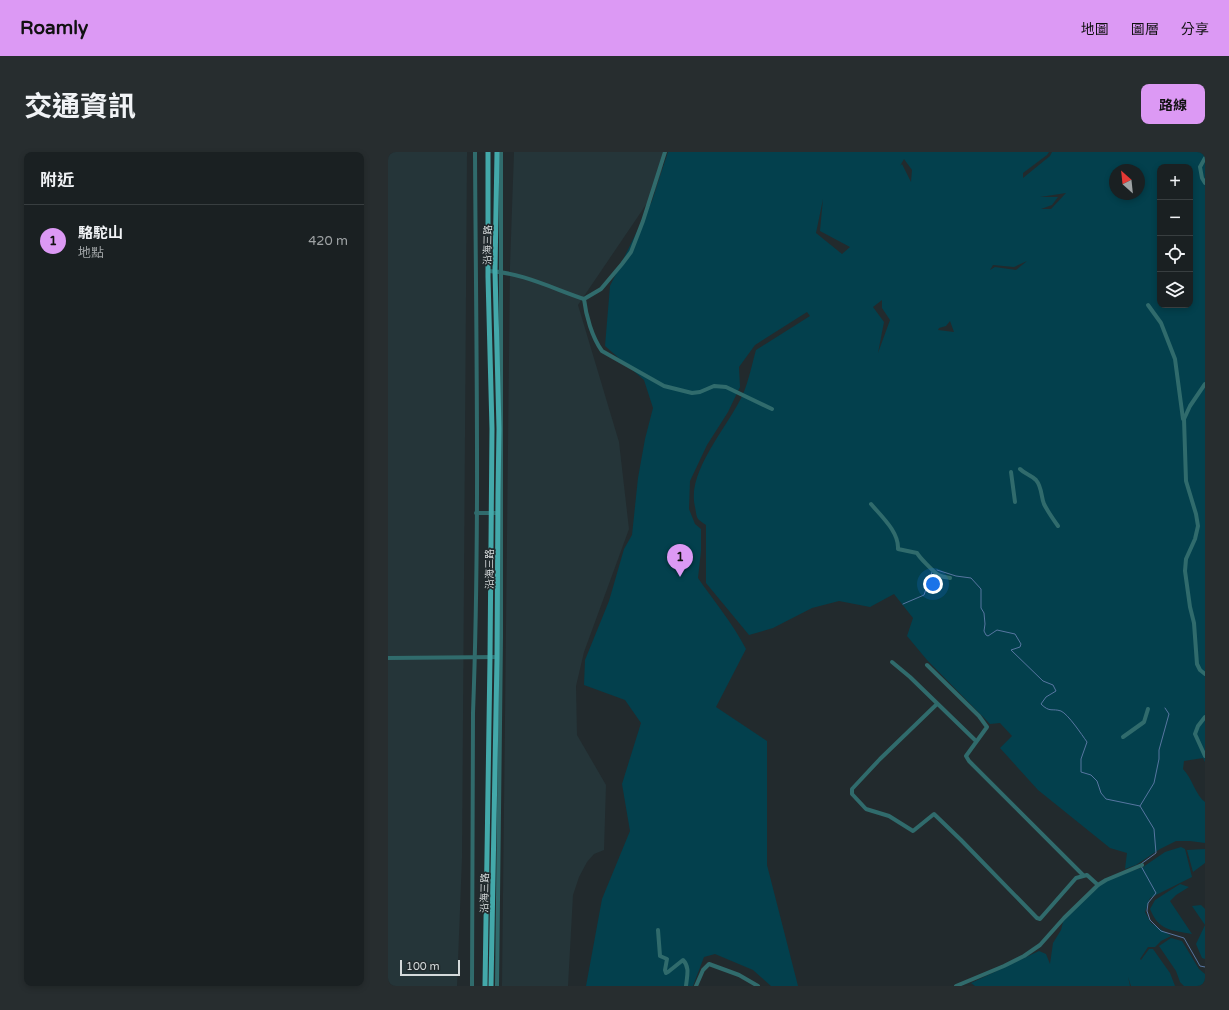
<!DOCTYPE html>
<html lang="zh-TW">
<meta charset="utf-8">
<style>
body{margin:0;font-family:"Varela Round","Noto Sans TC",sans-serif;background:#272d2f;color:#f1f3f6}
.controls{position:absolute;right:12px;top:12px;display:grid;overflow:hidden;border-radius:8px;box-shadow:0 2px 6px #0003}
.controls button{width:36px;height:36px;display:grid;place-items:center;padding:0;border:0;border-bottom:1px solid #383e40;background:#1a2022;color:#f1f3f6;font:20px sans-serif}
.compass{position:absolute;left:721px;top:12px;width:36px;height:36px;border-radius:50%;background:#1a2022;box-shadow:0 2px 6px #0003;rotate:333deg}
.scale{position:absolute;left:12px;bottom:10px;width:60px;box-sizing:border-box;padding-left:4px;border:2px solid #d5dadb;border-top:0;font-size:11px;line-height:14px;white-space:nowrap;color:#d5dadb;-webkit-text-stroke:3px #222a2d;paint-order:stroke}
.you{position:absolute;left:545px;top:432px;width:14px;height:14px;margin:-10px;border:3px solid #fff;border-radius:50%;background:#1a73e8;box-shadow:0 0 0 6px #1a73e833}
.badge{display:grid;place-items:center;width:26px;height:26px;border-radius:50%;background:#dc99f4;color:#111;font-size:13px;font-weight:700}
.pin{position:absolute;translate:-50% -33px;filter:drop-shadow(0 1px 2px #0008)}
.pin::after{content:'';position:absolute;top:21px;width:14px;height:12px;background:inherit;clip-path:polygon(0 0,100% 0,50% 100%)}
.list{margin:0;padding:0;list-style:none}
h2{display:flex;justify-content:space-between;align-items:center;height:52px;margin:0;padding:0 16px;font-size:17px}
h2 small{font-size:13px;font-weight:400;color:#9fa3a5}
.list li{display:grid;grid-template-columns:26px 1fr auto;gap:12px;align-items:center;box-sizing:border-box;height:72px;padding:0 16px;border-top:1px solid #383e40}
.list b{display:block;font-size:15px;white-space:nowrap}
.list p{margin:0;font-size:13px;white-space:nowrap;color:#9fa3a5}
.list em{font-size:13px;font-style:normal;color:#9fa3a5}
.icon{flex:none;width:22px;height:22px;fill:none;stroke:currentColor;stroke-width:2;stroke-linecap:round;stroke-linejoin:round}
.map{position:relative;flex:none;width:817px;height:834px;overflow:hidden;border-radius:8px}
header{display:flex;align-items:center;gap:24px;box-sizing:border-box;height:56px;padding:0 20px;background:#dc99f4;color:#111}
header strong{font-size:19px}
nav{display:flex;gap:22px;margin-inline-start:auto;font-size:14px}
.intro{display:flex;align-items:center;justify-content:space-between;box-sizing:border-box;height:96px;padding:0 24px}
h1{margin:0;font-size:28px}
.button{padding:10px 18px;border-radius:8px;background:#dc99f4;color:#111;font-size:14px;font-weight:700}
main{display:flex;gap:24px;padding:0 24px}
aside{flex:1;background:#1a2022;border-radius:8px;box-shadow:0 2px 6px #0003}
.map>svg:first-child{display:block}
</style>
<header>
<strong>Roamly</strong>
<nav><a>地圖</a><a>圖層</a><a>分享</a></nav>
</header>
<div class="intro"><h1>交通資訊</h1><a class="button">路線</a></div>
<main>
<aside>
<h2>附近<small></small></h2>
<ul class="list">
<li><span class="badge">1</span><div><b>駱駝山</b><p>地點</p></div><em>420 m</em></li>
</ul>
</aside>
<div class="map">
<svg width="817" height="834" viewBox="0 0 817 834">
<rect width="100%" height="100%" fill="#222a2d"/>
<!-- built -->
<g fill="#253539">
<path d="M0,0H79L74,706L69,834H0Z"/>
<path d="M126,0H277L272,32L190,153L231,290L241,377L196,500L188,534L189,583L218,633L216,698L206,702L199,710L191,725L185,743L180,834H114L122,114Z"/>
</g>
<!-- green -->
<g fill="#03404d" fill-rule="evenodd">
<path d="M280,0H661L659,3L635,21V26L662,4L664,0H817V610L815,606L796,609L795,617C804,626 808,644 817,650V691L802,689H788L772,697L748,713L737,717L739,701L722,696L650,638L612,596L624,584L612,571L602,572L539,508L519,484L525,466L506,442L482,455L451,449L424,456L385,476L361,483L318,431V373C315,371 312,369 310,367C308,364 308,359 307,355C298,319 341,274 355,242C361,228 364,212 368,198L422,164L419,160L367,193L351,215L352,235L340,260L319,293L302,329L301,357L307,372L313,377V399L310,426C326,449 345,472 358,497L328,555L379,589V713L410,834H383L365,818L327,802L316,805L305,834H198L214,747L242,679L234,632L253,571L237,548L196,533L197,508L221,449L236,397L244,383L250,326L257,287L265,256L256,228L217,194L222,134L264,49ZM516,7L524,18L523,30L514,12L512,14ZM772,15H802V153H772ZM727,18H751V42H727ZM678,41L663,57H653L664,53L670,45H652ZM435,47L432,79L462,95L454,102L428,81ZM639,109L628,118L607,115L602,118L605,113L626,115ZM494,148V156L502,168L490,201L496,170L485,155ZM562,169L566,180L550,178L551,176L558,174Z"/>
<path d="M793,695L797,697L804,725L762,746L757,760L763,771L783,784L773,789L767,795H760L752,807L753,808L761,797H765L782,821L787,834H743L740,825L742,834H587L583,831L651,799L658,802L662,812L665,791L673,778L676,766L716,729L755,715L777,700Z"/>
<path d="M817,697V711L805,720L799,698Z"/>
<path d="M792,732L801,735L788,743L782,749L804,782C783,778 771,779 762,757L767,748Z"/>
<path d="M813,753L817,757V807L814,806L808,792L817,773L804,754Z"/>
<path d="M783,786L794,789L811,817L817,822V831L814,834H796L792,830L788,819L771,794Z"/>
</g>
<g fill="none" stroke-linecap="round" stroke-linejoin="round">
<!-- stream -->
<g stroke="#5776a1" stroke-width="1">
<path d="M549,418L568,424L583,426L593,437V456L596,461L597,472L596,479L598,483L600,484L609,478L627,482L633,492L632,495L623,498L655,529L665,533L668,539L658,545L653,552C662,561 664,556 673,559C680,562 694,583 699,590L693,607V620L703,623L709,629L713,641L718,647L752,654L766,677L768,701L753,712"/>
<path d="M515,452L536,443L544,420"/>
<path d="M752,654L766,631L771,607V598L781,562L777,556"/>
<path d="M753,714L768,741L760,751L759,759L762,768L773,779L796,786L812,814L817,815"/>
</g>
<!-- minor -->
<g stroke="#306b6c" stroke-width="4">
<path d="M277,0L255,69L243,100L234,112L213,137L196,147C198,164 204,185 214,199L276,234L304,241L312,240L326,234L338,235L384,257"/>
<path d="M817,6L812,15L814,26L817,31"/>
<path d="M100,119C132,120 166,137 196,147"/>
<path d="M760,153L773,171L787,207L795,267"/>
<path d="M817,232L802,254L796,267L798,329L808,362L810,374L807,387L798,407L797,419L802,455L806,471L809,512L812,518L817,522"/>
<path d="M632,317C637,322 643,323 648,328C654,335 653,345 656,352C660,360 665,367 670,374"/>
<path d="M623,320L627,350"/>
<path d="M483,352C494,365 511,380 510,397L529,401C531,405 545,419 549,422C552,425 558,425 562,426"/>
<path d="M88,361H112"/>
<path d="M0,506L111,505"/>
<path d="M504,510L522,525L588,589"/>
<path d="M539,513L591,564L599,575L578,604L581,609L695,723"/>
<path d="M549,552L492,607L464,637V642L478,657L501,664L525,679L546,662L573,688L649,766L652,767L688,726L699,723L710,733"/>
<path d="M817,565L810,574L807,582L817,604"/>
<path d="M735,585L756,570L760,557"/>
<path d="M270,778L272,804L279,807L277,818L278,821L280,820L295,808C302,815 299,824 298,834"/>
<path d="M84,834L85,561C92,374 88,187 87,0"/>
<path d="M109,834L113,486V0"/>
<path d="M308,834L315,818L321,812L351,823L370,834"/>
<path d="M568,834L616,814L636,804L652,793L676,766L710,733L718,728L754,713"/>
</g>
<!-- major -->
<g stroke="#43a9aa" stroke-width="5">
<path d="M97,834L102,506L104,277L100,125V0"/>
<path d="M103,834L109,506L110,342L111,277L107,119L109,0"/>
</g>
</g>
<g text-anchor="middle" stroke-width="3.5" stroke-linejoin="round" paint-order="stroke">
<!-- street labels -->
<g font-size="10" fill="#d5dadb" stroke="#222a2d">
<text transform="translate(99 93) rotate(-89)" y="4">沿海三路</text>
<text transform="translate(101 417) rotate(-90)" y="4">沿海三路</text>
<text transform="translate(96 741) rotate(-89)" y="4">沿海三路</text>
</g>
</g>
</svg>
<div class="controls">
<button>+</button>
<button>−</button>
<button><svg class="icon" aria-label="locate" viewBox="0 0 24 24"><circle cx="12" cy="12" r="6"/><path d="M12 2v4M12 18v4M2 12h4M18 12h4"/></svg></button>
<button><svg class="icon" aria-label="layers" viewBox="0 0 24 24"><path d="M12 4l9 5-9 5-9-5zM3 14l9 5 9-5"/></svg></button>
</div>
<svg class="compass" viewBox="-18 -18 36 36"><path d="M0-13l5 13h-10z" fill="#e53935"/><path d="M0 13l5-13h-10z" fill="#9fa3a5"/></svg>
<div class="scale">100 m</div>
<div class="you"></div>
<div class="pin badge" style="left:292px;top:425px">1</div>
</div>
</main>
